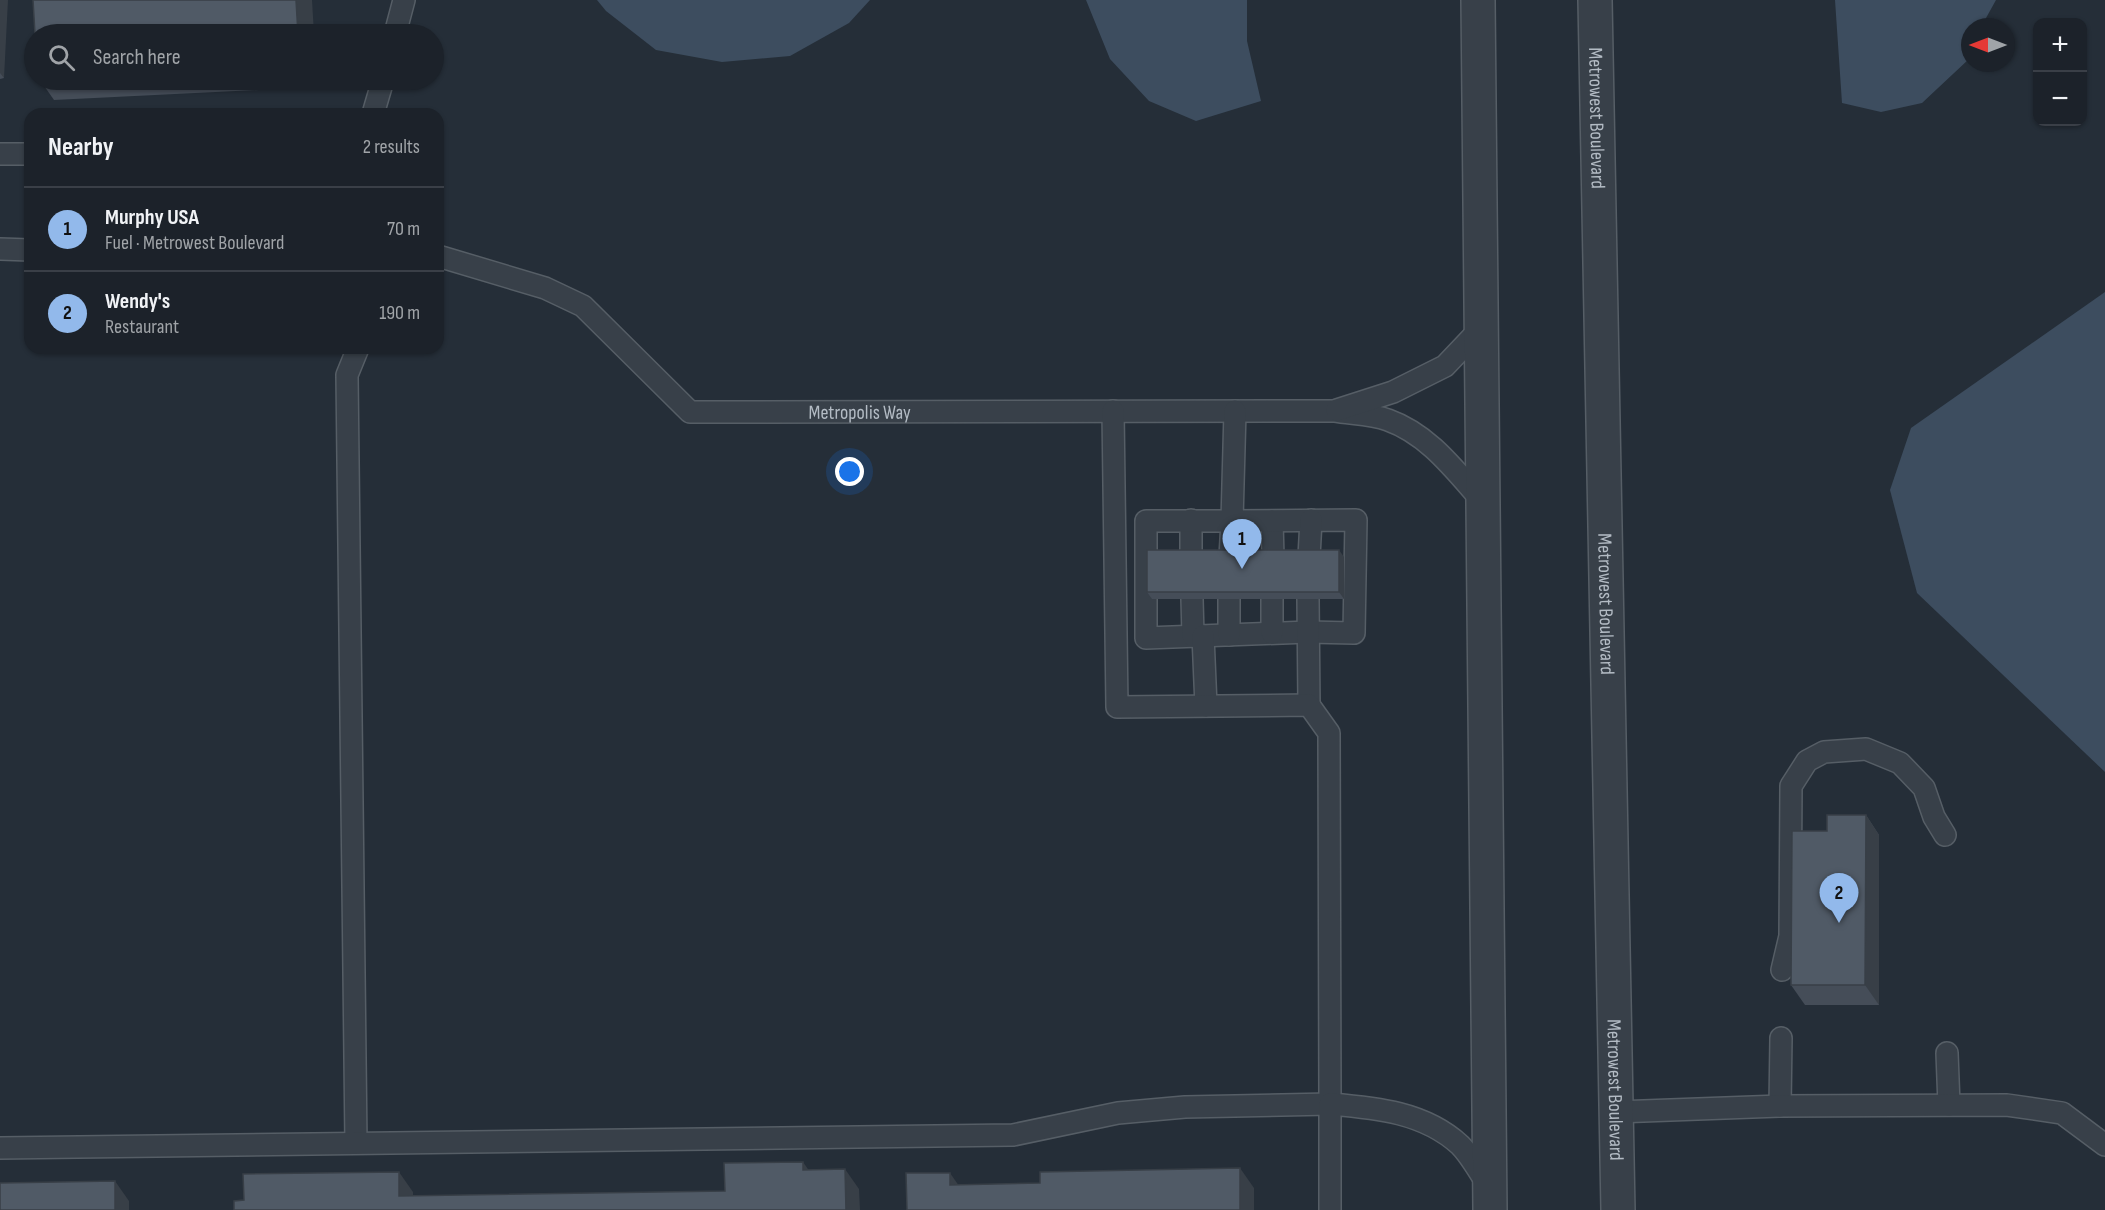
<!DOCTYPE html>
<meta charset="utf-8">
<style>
body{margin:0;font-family:"Sofia Sans Condensed",sans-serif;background:#292f36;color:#f1f3f6}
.controls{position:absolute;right:18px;top:18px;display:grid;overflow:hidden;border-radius:12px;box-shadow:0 2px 4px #0004}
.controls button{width:54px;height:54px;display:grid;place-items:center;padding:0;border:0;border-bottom:2px solid #3a3f47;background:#1c222a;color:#f1f3f6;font:30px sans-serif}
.compass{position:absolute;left:1961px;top:18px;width:54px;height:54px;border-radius:50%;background:#1c222a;box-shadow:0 2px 4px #0004;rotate:270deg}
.you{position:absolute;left:850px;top:472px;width:21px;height:21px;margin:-15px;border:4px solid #fff;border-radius:50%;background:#1a73e8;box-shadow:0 0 0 9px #1a73e833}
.badge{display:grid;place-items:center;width:39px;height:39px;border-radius:50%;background:#92b9eb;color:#111;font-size:20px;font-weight:700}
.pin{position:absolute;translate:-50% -50px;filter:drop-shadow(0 2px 3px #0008)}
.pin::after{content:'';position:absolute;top:32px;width:21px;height:18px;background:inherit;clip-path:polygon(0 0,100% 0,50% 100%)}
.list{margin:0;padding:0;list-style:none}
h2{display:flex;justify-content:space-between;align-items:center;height:78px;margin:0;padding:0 24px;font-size:26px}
h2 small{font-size:20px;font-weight:400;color:#a0a4a8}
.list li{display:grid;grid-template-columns:39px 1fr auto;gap:18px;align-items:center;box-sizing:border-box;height:84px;padding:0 24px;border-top:2px solid #3a3f47}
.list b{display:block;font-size:22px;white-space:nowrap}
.list p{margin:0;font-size:20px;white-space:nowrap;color:#a0a4a8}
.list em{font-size:20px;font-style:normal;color:#a0a4a8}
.icon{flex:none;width:33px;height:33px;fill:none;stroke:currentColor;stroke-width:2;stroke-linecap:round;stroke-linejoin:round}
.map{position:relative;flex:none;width:2105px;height:1210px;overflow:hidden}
.search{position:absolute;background:#1c222a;box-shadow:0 2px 4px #0004;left:24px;top:24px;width:420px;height:66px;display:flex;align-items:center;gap:15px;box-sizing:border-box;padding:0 21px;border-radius:33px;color:#a0a4a8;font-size:22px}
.panel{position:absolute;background:#1c222a;box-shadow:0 2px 4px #0004;left:24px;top:108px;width:420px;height:246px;border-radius:18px}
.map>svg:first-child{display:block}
</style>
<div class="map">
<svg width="2105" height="1210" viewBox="0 0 2105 1210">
<rect width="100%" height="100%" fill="#252e38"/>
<!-- water -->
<g fill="#3d4d5f">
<path d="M597,0H870L849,23L790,56L722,62L656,50L606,11Z"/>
<path d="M1086,0H1247V41L1261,101L1196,121L1149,101L1110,59Z"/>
<path d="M1835,0H1996L1981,27H1970L1969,59L1922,103L1881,112L1842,103Z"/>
<path d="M2105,292V772L1917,593L1890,490L1911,428Z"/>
</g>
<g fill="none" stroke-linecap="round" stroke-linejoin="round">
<!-- service casing -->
<g stroke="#565e66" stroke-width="24">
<g id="service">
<path d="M395,34L404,0"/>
<path d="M373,114L383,80"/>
<path d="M0,154H30"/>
<path d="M0,249L30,250"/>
<path id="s1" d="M438,256L545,288L583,306L690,412L1334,411C1351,414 1372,414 1388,420C1430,435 1456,472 1485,504"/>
<path d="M1337,410L1393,392L1445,366L1483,326"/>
<path d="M1191,520V557"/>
<path d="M1272,521L1273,557"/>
<path d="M1230,557L1232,521L1356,520L1354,633L1308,632L1146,638V521H1232L1235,411"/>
<path d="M1309,557L1311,520"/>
<path d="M1192,599L1193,636"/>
<path d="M1229,599V635"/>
<path d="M1272,599V633"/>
<path d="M1308,599L1309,705"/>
<path d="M1203,636L1206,706"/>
<path d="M1782,970L1790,936L1791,786L1807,761L1824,752L1866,749L1900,763L1924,788L1934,817L1945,835"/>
<path d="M1947,1053L1949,1105"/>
<path d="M1780,1106L1781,1038"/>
<path d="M1616,1112L1780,1106L2007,1105L2062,1113L2105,1145"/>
<path d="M356,1143L347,375L358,348"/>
<path d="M0,1148L1013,1135L1118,1113L1185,1107L1330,1104L1329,733L1309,705L1117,707L1113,411"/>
<path d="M1330,1210V1104C1376,1108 1424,1112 1460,1145C1471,1156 1480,1173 1489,1187"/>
</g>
</g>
<!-- tertiary casing -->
<g stroke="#565e66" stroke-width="36">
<g id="tertiary">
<path d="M1478,0L1490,1210"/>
<path id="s2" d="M1595,0L1618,1210"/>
</g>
</g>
<!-- service -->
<use href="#service" stroke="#384049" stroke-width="21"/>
<!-- tertiary -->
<use href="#tertiary" stroke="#384049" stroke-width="33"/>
</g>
<!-- wall -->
<g fill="#454d58">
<path d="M0,0L4,78L0,79Z"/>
<path d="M40,80H317L318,87L54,100Z"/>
<path d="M1344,557V599H1152L1147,592Z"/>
<path d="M1866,815L1879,835V1005H1805L1791,985L1827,831Z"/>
</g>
<!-- shaded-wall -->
<g fill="#383f47">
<path d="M0,0H8L4,78L0,73Z"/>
<path d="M296,0H312L314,34H298Z"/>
<path d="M312,80H317L318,87Z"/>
<path d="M1339,550L1344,557V599L1339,592Z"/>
<path d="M1866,815L1879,835V1005L1865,985Z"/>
<path d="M803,1162L817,1182L803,1170Z"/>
<path d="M1240,1168L1254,1188V1210H1240Z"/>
<path d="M845,1169L859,1189L860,1210H846Z"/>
<path d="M399,1172L413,1192V1210L399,1196Z"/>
<path d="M950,1173L964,1193L950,1185Z"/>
<path d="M115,1181L129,1201V1210H115Z"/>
</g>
<!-- building -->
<g fill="#505a66" stroke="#383f47" stroke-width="1.5">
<path d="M33,0H296L298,34H35Z"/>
<rect x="1147" y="550" width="192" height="42"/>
<path d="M1827,815H1866L1865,985H1791L1792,831H1827Z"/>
<path d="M803,1162V1170L845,1169L846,1210H234V1201L244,1200L243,1174L399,1172V1196L725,1191L724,1163Z"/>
<path d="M1240,1168V1210H907L906,1173H950V1185L1040,1183V1172Z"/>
<path d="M115,1181V1210H0V1183Z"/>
</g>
<g text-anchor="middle" stroke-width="4.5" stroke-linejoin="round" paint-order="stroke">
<!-- street labels -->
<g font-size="20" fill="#b3bbc4" stroke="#1d252d">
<text dy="7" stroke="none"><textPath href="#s2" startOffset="118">Metrowest Boulevard</textPath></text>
<text dy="7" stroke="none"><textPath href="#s1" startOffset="474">Metropolis Way</textPath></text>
<text dy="7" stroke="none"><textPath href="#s2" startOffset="604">Metrowest Boulevard</textPath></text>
<text dy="7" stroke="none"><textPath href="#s2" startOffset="1090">Metrowest Boulevard</textPath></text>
</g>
</g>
</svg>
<div class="controls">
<button>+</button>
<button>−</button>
</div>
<svg class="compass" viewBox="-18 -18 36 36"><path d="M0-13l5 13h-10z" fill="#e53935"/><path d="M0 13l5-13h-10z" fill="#a0a4a8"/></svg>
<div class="you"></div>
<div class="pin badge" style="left:1242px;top:569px">1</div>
<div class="pin badge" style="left:1839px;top:923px">2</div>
<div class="search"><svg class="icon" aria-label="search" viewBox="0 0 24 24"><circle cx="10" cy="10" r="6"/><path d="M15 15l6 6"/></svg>Search here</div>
<section class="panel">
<h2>Nearby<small>2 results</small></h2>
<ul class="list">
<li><span class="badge">1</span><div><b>Murphy USA</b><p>Fuel · Metrowest Boulevard</p></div><em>70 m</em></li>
<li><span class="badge">2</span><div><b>Wendy's</b><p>Restaurant</p></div><em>190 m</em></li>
</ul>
</section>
</div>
